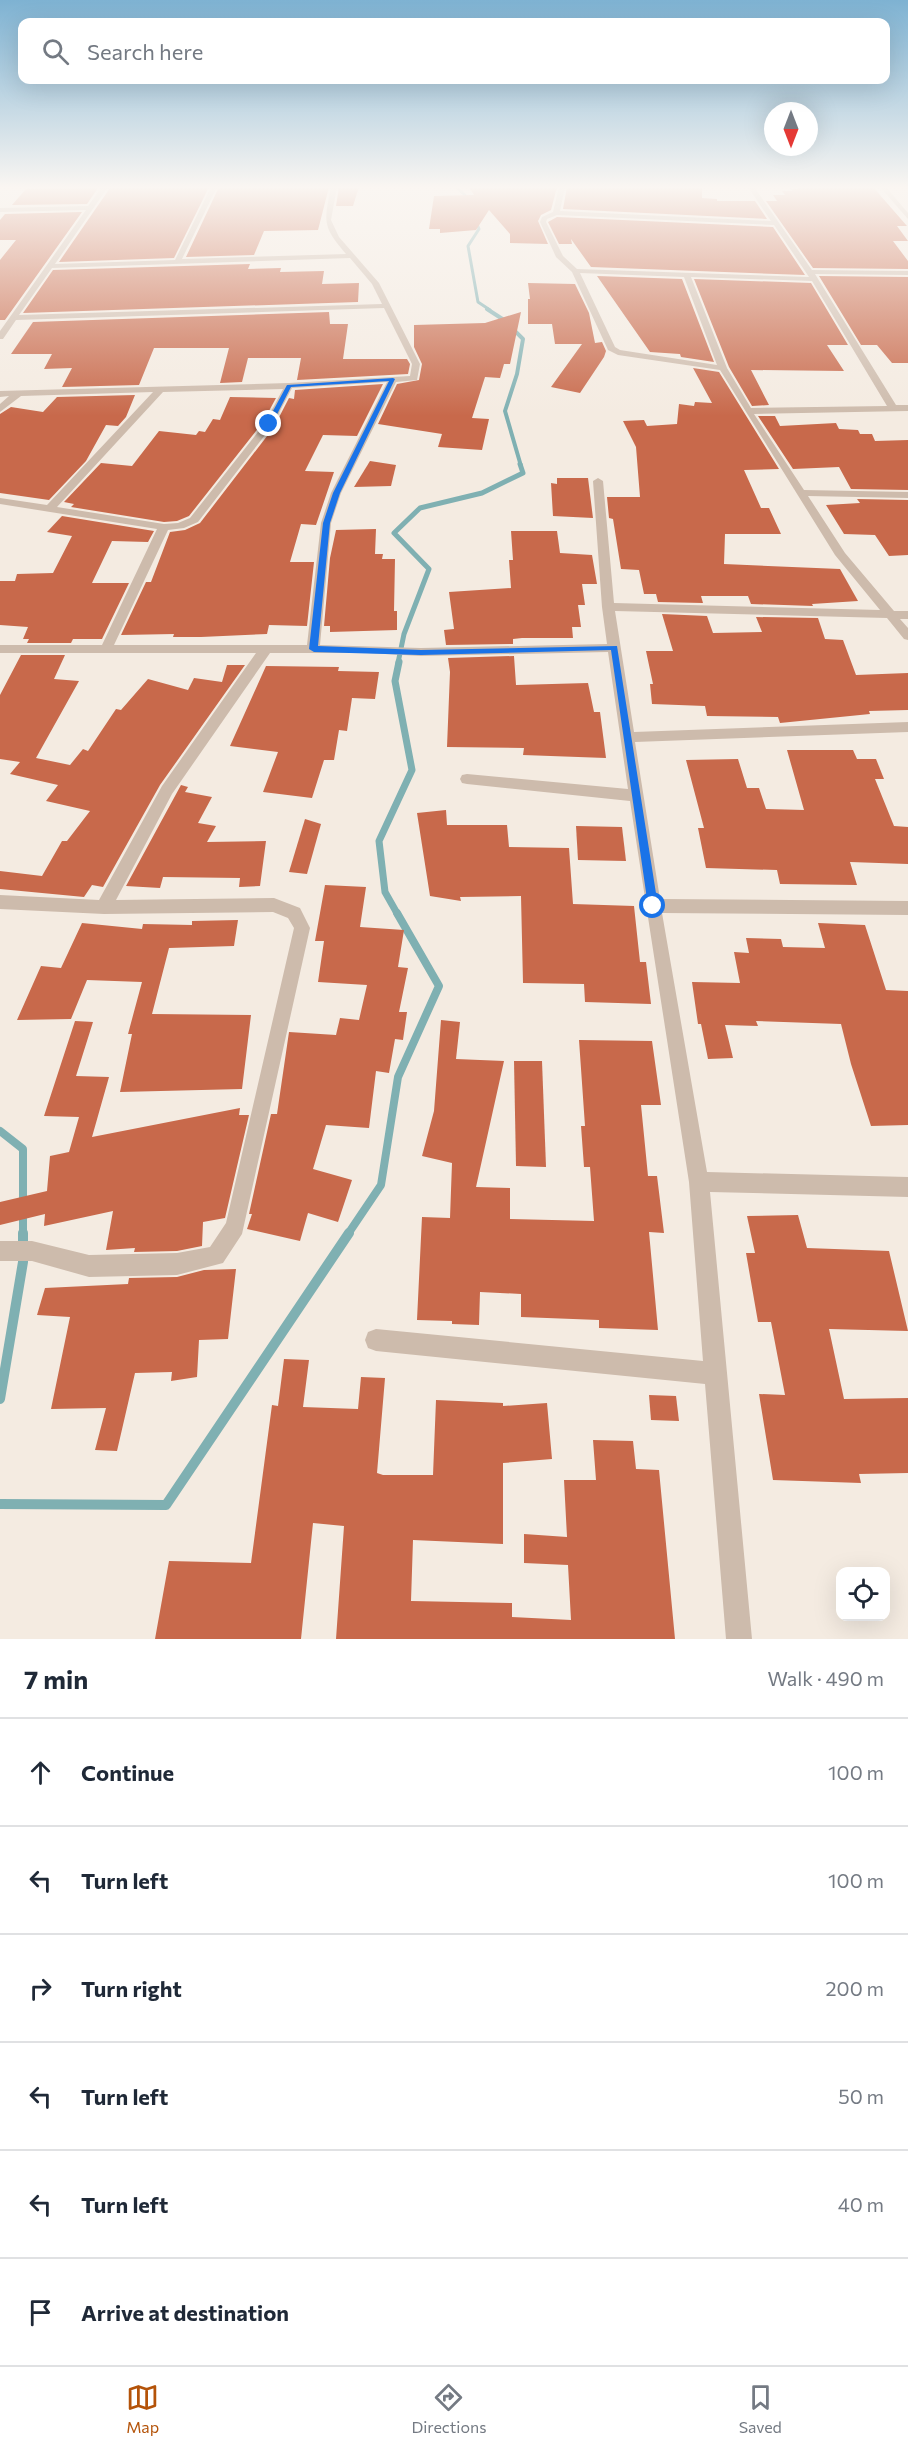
<!DOCTYPE html>
<meta charset="utf-8">
<style>
body{margin:0;font-family:Commissioner,sans-serif;background:#f6f6f7;color:#1f2937}
.controls{position:absolute;right:18px;bottom:18px;display:grid;overflow:hidden;border-radius:12px;box-shadow:0 6px 24px #0002}
.controls button{width:54px;height:54px;display:grid;place-items:center;padding:0;border:0;border-bottom:2px solid #e0e1e3;background:#fff;color:#1f2937;font:30px sans-serif}
.compass{position:absolute;left:764px;top:102px;width:54px;height:54px;border-radius:50%;background:#fff;box-shadow:0 6px 24px #0002;rotate:180deg}
.stop{position:absolute;width:18px;height:18px;margin:-14px;border:4px solid #1a73e8;border-radius:50%;background:#fff}
.stop.end{background:#1a73e8;border-color:#fff;box-shadow:0 2px 6px #0008}
.list{margin:0;padding:0;list-style:none}
h2{display:flex;justify-content:space-between;align-items:center;height:78px;margin:0;padding:0 24px;font-size:26px}
h2 small{font-size:20px;font-weight:400;color:#747a83}
.list li{display:grid;grid-template-columns:39px 1fr auto;gap:18px;align-items:center;box-sizing:border-box;height:108px;padding:0 24px;border-top:2px solid #e0e1e3}
.list b{display:block;font-size:22px;white-space:nowrap}
.list em{font-size:20px;font-style:normal;color:#747a83}
.icon{flex:none;width:33px;height:33px;fill:none;stroke:currentColor;stroke-width:2;stroke-linecap:round;stroke-linejoin:round}
.map{position:relative;flex:none;width:908px;height:1639px;overflow:hidden}
.search{position:absolute;background:#fff;box-shadow:0 6px 24px #0002;left:18px;right:18px;top:18px;height:66px;display:flex;align-items:center;gap:15px;box-sizing:border-box;padding:0 21px;border-radius:12px;color:#747a83;font-size:22px}
.sheet{height:726px;background:#fff}
nav{display:flex;justify-content:space-around;align-items:center;box-sizing:border-box;height:84px;border-top:2px solid #e0e1e3;background:#fff;font-size:16px;color:#747a83}
nav a{display:grid;justify-items:center;gap:3px}
nav .on{color:#b45309}
.map>svg:first-child{display:block}
</style>
<div class="map">
<svg width="908" height="1639" viewBox="0 0 908 1639">
<rect width="100%" height="100%" fill="#f4ebe1"/>
<g fill="none" stroke-linecap="round" stroke-linejoin="round">
<!-- stream-far5 -->
<g stroke="#7fb0b2" stroke-width="3">
<path d="M456,187L467,197L469,203"/>
<path d="M475,219L479,229L468,246L478,302L490,310"/>
</g>
<!-- stream-far4 -->
<path stroke="#7fb0b2" stroke-width="4" d="M487,309L504,320L523,339L517,374L505,411L521,466"/>
<!-- stream-far3 -->
<path stroke="#7fb0b2" stroke-width="5" d="M398,663L404,634L429,569L394,533L420,508L482,493L523,473L520,464"/>
<!-- stream-far2 -->
<path stroke="#7fb0b2" stroke-width="7" d="M398,915L385,892L379,841L412,770L395,681L399,662"/>
<!-- stream-far1 -->
<g stroke="#7fb0b2" stroke-width="8">
<path d="M0,1131L23,1149V1234"/>
<path d="M348,1234L381,1185L398,1077L439,986L397,913"/>
</g>
<!-- stream -->
<g stroke="#7fb0b2" stroke-width="10">
<path d="M0,1399L23,1262V1233"/>
<path d="M0,1504L166,1505L349,1233"/>
</g>
</g>
<!-- building -->
<g fill="#c8694b">
<path d="M120,187H209L174,258L59,262L110,188Z"/>
<path d="M219,187H329L318,230L264,231L254,255L186,257Z"/>
<path d="M339,187H359L353,206H336Z"/>
<path d="M469,187H557L551,210L541,215L538,221L548,244L510,243V234L489,210L476,230L440,233V229H429L434,196L474,195Z"/>
<path d="M567,187H702V198L717,199V201H755L767,219L563,209Z"/>
<path d="M797,187H873L907,226H897L908,241H893L908,261V269L813,268L766,201H777L773,195H785L782,191H793L791,189H799Z"/>
<path d="M98,188L87,204L12,205L26,189Z"/>
<path d="M82,212L5,320H0V260L16,240H0V220L5,214Z"/>
<path d="M557,217L773,227L805,275L591,267L571,239L572,244H559L548,222Z"/>
<path d="M250,264L248,269L281,268L280,272L324,271L322,284L359,283L358,302L23,313L53,270Z"/>
<path d="M597,276L682,279L714,362L681,357L680,354L650,352Z"/>
<path d="M819,276L908,277V363H892L877,345H861Z"/>
<path d="M694,279L811,283L848,345H827L844,371L751,370L769,405L752,406L729,367Z"/>
<path d="M528,283L575,284L589,313L595,343L602,342L606,351L604,357L580,393L551,387L582,344H555L552,324H528V299H530Z"/>
<path d="M329,312L330,324H348L343,359H407L410,364L408,374L297,380L301,358H248L242,382L220,383L229,348H154L139,385L62,387L72,368L44,369L52,354H11L33,322Z"/>
<path d="M521,312L510,364H504L500,378L485,377L472,418L489,419L482,450L438,447L442,434L378,424L397,384L419,380L422,364L414,347V325L485,323Z"/>
<path d="M693,368L719,372L779,469L744,470L761,508H769L781,534H725L724,564L840,569L858,601L812,604L813,606L751,604L748,596H701L703,603L658,602L656,594H644L639,570L621,569L613,519L609,518L607,497H640L636,447L623,421L644,420L647,426L677,424L679,404L694,406L695,402L712,403Z"/>
<path d="M383,384L357,436L323,435L305,471L334,472L316,525L301,524L290,562H314L307,626L269,625L267,634L201,637H173L174,634L121,635L146,582H151L170,532L185,530L200,523L274,427L289,398L294,399L295,390Z"/>
<path d="M135,395L126,417L118,426L106,425L86,461L49,500L0,493V414L11,407L43,412L57,397Z"/>
<path d="M230,397L276,398L263,422L189,516L177,521L164,522L71,507L74,504L64,502L101,463L132,466L159,431L196,435L199,431L205,432L213,419L220,420Z"/>
<path d="M758,416H775L780,426L836,423L839,429L858,430L860,434H872L875,441L908,440V490L851,489L839,467L793,469Z"/>
<path d="M370,461L396,465L391,486L354,487Z"/>
<path d="M557,478H588L593,518L553,516L551,483L557,484Z"/>
<path d="M857,499L908,500V555L889,556L875,535L844,534L826,505L860,503Z"/>
<path d="M62,516L154,531L148,542L112,541L92,583H129L102,639H73L71,643H27L29,639H23L28,627L0,625V581H15L17,574L53,573L72,536L47,532Z"/>
<path d="M376,529L375,554H383L382,559H395L394,611H397V630L330,632V626H324L330,558L336,530Z"/>
<path d="M511,531H557L560,553L592,555L597,584H582L585,605H578L581,627H572L573,638H522L513,639V644L446,645L444,630L454,629L449,592L511,588L509,560H513Z"/>
<path d="M662,614L707,616L713,633L762,632L756,617L818,618L825,639L843,640L856,675L908,673V710L869,711L870,714L780,723L778,717L707,716L705,706L652,704L650,684H653L646,651H673Z"/>
<path d="M21,655H65L54,679L79,681L36,758L70,765L83,749L88,751L116,709L121,710L148,679L188,690L194,678L222,682L227,665H245L160,785L103,887L92,885L84,897L0,889V871L42,876L62,841H67L90,811L46,801L58,785L10,774L20,762L0,759V695Z"/>
<path d="M514,656L516,685L588,683L594,712H600L606,758L523,755L524,748L447,747L450,672L448,658Z"/>
<path d="M266,666L339,667L338,671L379,672L375,699L352,698L347,731L339,730L334,760H324L312,798L263,792L278,752L230,746Z"/>
<path d="M787,750H853L857,759H876L884,779H875L894,826L908,827V864L850,862L857,885L780,884L777,870L706,868L698,828H704L686,760L738,759L747,788H759L766,809L804,810Z"/>
<path d="M181,785L188,787L185,792L212,797L198,823L216,826L207,842L266,841L260,886L239,887L240,878L163,877L160,888L126,886Z"/>
<path d="M446,810L447,825H507L509,847L569,848L573,904L634,906L640,962H646L651,1004L585,1002L584,984L523,983L521,896L460,897L461,901L430,896L417,813Z"/>
<path d="M305,819L321,824L307,874L289,872Z"/>
<path d="M576,826L622,827L626,861L578,860Z"/>
<path d="M325,885L366,887L360,927L404,930L398,967L408,968L399,1012H407L403,1040L395,1039L389,1073L376,1071L369,1128L326,1125L313,1169L352,1180L338,1222L308,1213L300,1241L247,1229L252,1214H249L271,1114H277L289,1032L336,1035L340,1018L359,1020L367,985L318,982L324,941H315Z"/>
<path d="M238,920L234,946L169,948L152,1014L251,1015L242,1089L120,1092L132,1034H128L142,982L87,980L71,1019L17,1020L41,966L61,968L82,923L142,929L143,924L192,925V921Z"/>
<path d="M818,923L865,925L886,990L908,991V1125L871,1126L851,1064L841,1024L756,1021L758,1026L725,1025L733,1058L708,1059L701,1024H698L692,982L740,983L734,952L749,953L746,938L781,939L783,947L825,948Z"/>
<path d="M441,1020L460,1022L456,1059L504,1061L476,1187L510,1188V1219L594,1221L590,1167H584L581,1126H585L579,1040L652,1041L661,1105H641L648,1176H657L664,1233L649,1232L658,1330L599,1328V1320L521,1317V1294L480,1292L479,1325L452,1324V1321L417,1320L422,1217L450,1218L452,1163L422,1156L434,1111Z"/>
<path d="M75,1021L93,1022L76,1076L109,1077L92,1137L240,1108L239,1115H249L225,1218L203,1222L202,1246L177,1251L134,1252L135,1248L106,1250L113,1211L44,1226L45,1214L0,1225V1202L47,1191L50,1156L69,1152L79,1117L44,1116Z"/>
<path d="M514,1061H542L546,1167L516,1166Z"/>
<path d="M798,1215L807,1248L889,1251L908,1331L829,1329L844,1399L908,1398V1473L859,1474L861,1483L773,1480L759,1394L785,1395L771,1322H758L746,1253H755L747,1216Z"/>
<path d="M236,1269L228,1339L199,1340L197,1377L171,1381L172,1372L135,1373L117,1451L95,1450L106,1408L51,1409L70,1317L37,1315L45,1288L128,1284L129,1278L177,1277L204,1270Z"/>
<path d="M284,1359L309,1360L303,1407L358,1409L361,1377L385,1378L377,1473L383,1475H433L436,1400L503,1403V1406L547,1403L552,1459L503,1463V1544L413,1540L411,1601L512,1603V1617L571,1620L568,1565L524,1563V1534L567,1537L564,1480H596L593,1440L633,1441L636,1469L659,1470L675,1639H336L344,1526L313,1523L301,1639H155L169,1561L251,1563L272,1405L278,1406Z"/>
<path d="M649,1395L676,1396L679,1421L651,1420Z"/>
</g>
<g fill="none" stroke-linecap="round" stroke-linejoin="round">
<!-- street -->
<g fill="#cdbbac" fill-rule="evenodd">
<path d="M102,187H108L55,264L175,260L211,187H217L182,259L346,254C322,226 324,222 331,187H337L331,220L339,237L379,283L420,364L417,380L396,382L341,493L331,523L320,645L421,648L607,644L602,607L593,481L598,478L603,481L614,603L880,610L835,555L720,370L618,355L608,350L572,272L556,257L540,222L542,217L553,212L559,187H565L560,211L771,221L748,187H754L812,270L908,271V275L815,274L896,405H908V411L754,414L804,490L908,492V498L808,496L845,553L894,611H908V619H900L908,628V640L904,639L887,618L615,611L634,732L908,722V732L635,742L660,899L908,901V915L662,913L707,1172L908,1177V1197L710,1192L752,1639H726L705,1384L376,1351L368,1348L365,1340L368,1332L376,1329L703,1361L689,1182L630,801L467,784L462,783L460,779L462,775L467,774L628,789L608,652L421,656L367,653H270L172,794L116,900L274,898L300,908L310,928L242,1234L223,1263L177,1275L89,1277L32,1261H0V1241H32L89,1255L177,1253L210,1247L226,1223L294,928L288,918L273,912L104,914L0,909V895L99,900L162,786L256,653H0V645H102L157,529L0,504V498L47,505L153,392L21,396L0,412V404L9,396L0,397V391L289,383L410,376L412,364L384,308L16,320L3,339H0V331L86,210L0,212V208L88,206ZM557,215L774,225L809,277L577,269L563,256L546,222L547,219ZM350,258L372,284L382,304L19,315L52,268ZM580,273L684,277L717,365L620,350L615,347ZM691,277L812,281L887,406L751,408L727,368ZM387,382L331,493L321,523L307,645H114L168,530L184,528L198,522L272,426L292,388ZM283,389L265,423L190,518L178,523L164,524L57,507L163,392Z"/>
<path d="M880,187H886L908,213V219Z"/>
</g>
</g>
<!-- sky -->
<linearGradient id="sky" x2="0" y2="1"><stop stop-color="#7eb2d2"/><stop offset="0.45" stop-color="#faf6f2"/><stop offset="1" stop-color="#faf6f2" stop-opacity="0"/></linearGradient>
<rect width="908" height="416" fill="url(#sky)"/>
<!-- route -->
<path fill="#1a73e8" d="M393,378L395,379L340,493L330,523L318,646L421,650L617,646L658,906L657,909H649L648,906L611,650L421,655L314,652L309,649L323,523L333,493L389,381L291,387L272,424L269,426L266,424L287,385Z"/>
</svg>
<div class="controls">
<button><svg class="icon" aria-label="locate" viewBox="0 0 24 24"><circle cx="12" cy="12" r="6"/><path d="M12 2v4M12 18v4M2 12h4M18 12h4"/></svg></button>
</div>
<svg class="compass" viewBox="-18 -18 36 36"><path d="M0-13l5 13h-10z" fill="#e53935"/><path d="M0 13l5-13h-10z" fill="#747a83"/></svg>
<div class="stop" style="left:653px;top:906px"></div>
<div class="stop end" style="left:269px;top:424px"></div>
<div class="search"><svg class="icon" aria-label="search" viewBox="0 0 24 24"><circle cx="10" cy="10" r="6"/><path d="M15 15l6 6"/></svg>Search here</div>
</div>
<section class="sheet">
<h2>7 min<small>Walk · 490 m</small></h2>
<ul class="list">
<li><svg class="icon" aria-label="ahead" viewBox="0 0 24 24"><path d="M12 20V5M6 11l6-6 6 6"/></svg><div><b>Continue</b></div><em>100 m</em></li>
<li><svg class="icon" aria-label="left" viewBox="0 0 24 24"><path d="M17 20v-9H6M10 6l-5 5 5 5"/></svg><div><b>Turn left</b></div><em>100 m</em></li>
<li><svg class="icon" aria-label="right" viewBox="0 0 24 24"><path d="M7 20v-9h11M14 6l5 5-5 5"/></svg><div><b>Turn right</b></div><em>200 m</em></li>
<li><svg class="icon" aria-label="left" viewBox="0 0 24 24"><path d="M17 20v-9H6M10 6l-5 5 5 5"/></svg><div><b>Turn left</b></div><em>50 m</em></li>
<li><svg class="icon" aria-label="left" viewBox="0 0 24 24"><path d="M17 20v-9H6M10 6l-5 5 5 5"/></svg><div><b>Turn left</b></div><em>40 m</em></li>
<li><svg class="icon" aria-label="arrive" viewBox="0 0 24 24"><path d="M6 21V4h12l-3 4 3 4H6"/></svg><div><b>Arrive at destination</b></div></li>
</ul>
</section>
<nav>
<a class="on"><svg class="icon" aria-label="map" viewBox="0 0 24 24"><path d="M3 6l6-2 6 2 6-2v14l-6 2-6-2-6 2zM9 4v14M15 6v14"/></svg>Map</a>
<a><svg class="icon" aria-label="directions" viewBox="0 0 24 24"><path d="M12 3l9 9-9 9-9-9zM9 14v-3h6M13 9l2 2-2 2"/></svg>Directions</a>
<a><svg class="icon" aria-label="saved" viewBox="0 0 24 24"><path d="M7 4h10v16l-5-4-5 4z"/></svg>Saved</a>
</nav>
